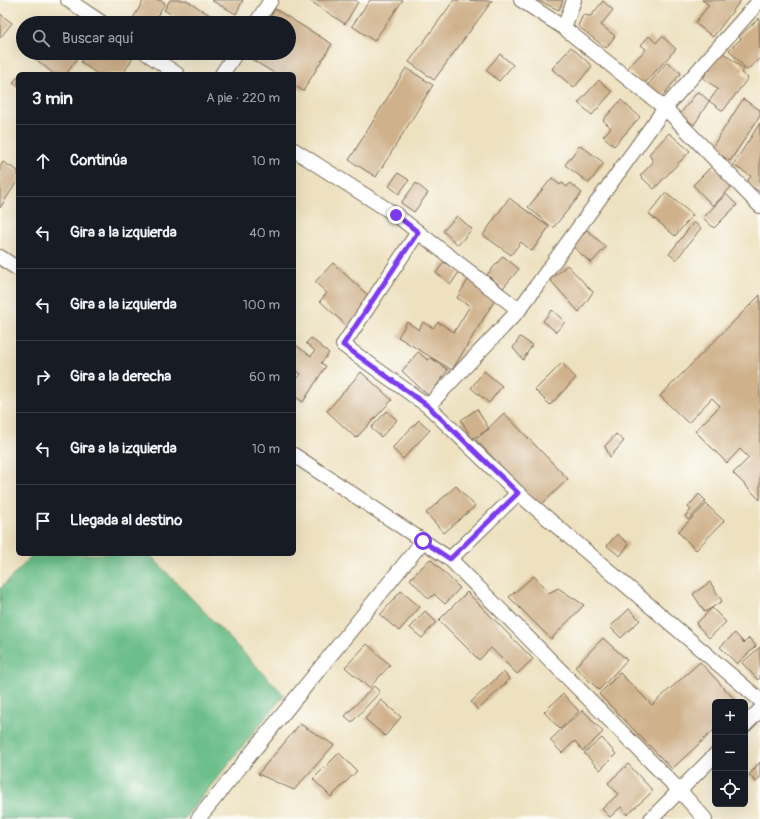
<!DOCTYPE html>
<html lang="es">
<meta charset="utf-8">
<style>
body{margin:0;font-family:Pangolin,sans-serif;background:#242831;color:#f1f3f6}
.controls{position:absolute;right:12px;bottom:12px;display:grid;overflow:hidden;border-radius:6px;box-shadow:0 4px 16px #0002}
.controls button{width:36px;height:36px;display:grid;place-items:center;padding:0;border:0;border-bottom:1px solid #363941;background:#171b24;color:#f1f3f6;font:20px sans-serif}
.stop{position:absolute;width:12px;height:12px;margin:-9px;border:3px solid #7c3aed;border-radius:50%;background:#fff}
.stop.end{background:#7c3aed;border-color:#fff;box-shadow:0 1px 4px #0008}
.list{margin:0;padding:0;list-style:none}
h2{display:flex;justify-content:space-between;align-items:center;height:52px;margin:0;padding:0 16px;font-size:17px}
h2 small{font-size:13px;font-weight:400;color:#9ea1a6}
.list li{display:grid;grid-template-columns:26px 1fr auto;gap:12px;align-items:center;box-sizing:border-box;height:72px;padding:0 16px;border-top:1px solid #363941}
.list b{display:block;font-size:15px;white-space:nowrap}
.list em{font-size:13px;font-style:normal;color:#9ea1a6}
.icon{flex:none;width:22px;height:22px;fill:none;stroke:currentColor;stroke-width:2;stroke-linecap:round;stroke-linejoin:round}
.map{position:relative;flex:none;width:760px;height:819px;overflow:hidden}
.search{position:absolute;background:#171b24;box-shadow:0 4px 16px #0002;left:16px;top:16px;width:280px;height:44px;display:flex;align-items:center;gap:10px;box-sizing:border-box;padding:0 14px;border-radius:22px;color:#9ea1a6;font-size:15px}
.panel{position:absolute;background:#171b24;box-shadow:0 4px 16px #0002;left:16px;top:72px;width:280px;height:484px;border-radius:6px}
.map>svg:first-child{display:block}
</style>
<div class="map">
<svg width="760" height="819" viewBox="0 0 760 819">
<rect width="100%" height="100%" fill="#fdfcf7"/>
<filter id="ink" filterUnits="userSpaceOnUse"><feTurbulence type="fractalNoise" baseFrequency=".025" numOctaves="2"/><feDisplacementMap in="SourceGraphic" scale="8" xChannelSelector="R" yChannelSelector="G"/><feConvolveMatrix kernelMatrix="1 2 1 2 8 2 1 2 1" color-interpolation-filters="sRGB"/></filter>
<filter id="wash" filterUnits="userSpaceOnUse"><feTurbulence type="fractalNoise" baseFrequency=".012" numOctaves="4" result="noise"/><feDisplacementMap in="SourceGraphic" scale="16" xChannelSelector="R" yChannelSelector="G"/><feGaussianBlur stdDeviation="0.9" result="paint"/><feColorMatrix in="noise" values="0 0 0 0 0 0 0 0 0 0 0 0 0 0 0 0 0 1.4 0 .05"/><feComposite in="paint" operator="in"/></filter>
<g filter="url(#wash)">
<rect width="100%" height="100%" fill="#ede1c0"/>
<!-- forest -->
<path fill="#6cbe8a" stroke="#547454" d="M34,554H149L284,695L184,819H0V589Z"/>
<g id="blocks">
<!-- building -->
<g fill="#cfb18b">
<path d="M144,0H160L165,3L153,23H142L133,18Z"/>
<path d="M170,0H186L213,17L210,23H186L164,10Z"/>
<path d="M211,0H243L236,14Z"/>
<path d="M309,0H355L358,2L345,24Z"/>
<path d="M370,0H403L374,41L352,26Z"/>
<path d="M454,0L492,1L434,80L409,62Z"/>
<path d="M537,0H563L559,10Z"/>
<path d="M702,0H741L713,37L695,23L709,5Z"/>
<path d="M603,1L613,10L601,25L615,36L606,48L578,26L583,15L591,16Z"/>
<path d="M275,9L332,44L303,91L294,85V74H276L246,56L248,53H289V23H267Z"/>
<path d="M0,14L12,23L0,38Z"/>
<path d="M74,18L79,23H69Z"/>
<path d="M759,18L760,58L747,70L729,50L741,39L739,37Z"/>
<path d="M649,36L656,43L662,36L676,49L644,84L627,69L646,49L641,45Z"/>
<path d="M571,47L592,66L574,88L552,69Z"/>
<path d="M722,52L744,69L741,73L748,78L723,111L709,101L718,89L703,78Z"/>
<path d="M33,53H74L79,57L66,74H54L31,55Z"/>
<path d="M87,53H109L113,56L115,53H128L134,56L123,74H97L81,62Z"/>
<path d="M500,54L513,65L499,81L486,70Z"/>
<path d="M667,62L681,73L661,98L647,86Z"/>
<path d="M406,68L433,85L376,177L349,160Z"/>
<path d="M18,76V87L13,83Z"/>
<path d="M599,80L612,92L592,115L578,103Z"/>
<path d="M698,91L709,101L694,125L680,114Z"/>
<path d="M743,99L760,110V116L730,161L711,149Z"/>
<path d="M621,100L640,117L614,146L603,136L611,128L603,120Z"/>
<path d="M760,123V192L746,183L751,176L733,165Z"/>
<path d="M669,133L690,151L654,189L640,176L653,162L649,154Z"/>
<path d="M580,145L604,163L589,183L565,165Z"/>
<path d="M3,162L18,171V180L0,208V167Z"/>
<path d="M712,166L732,186L713,206L693,185Z"/>
<path d="M398,173L409,180L399,194L389,186Z"/>
<path d="M552,178L560,185L562,183L567,187L570,183L582,193L553,228L528,207Z"/>
<path d="M416,183L428,193L414,212L401,203Z"/>
<path d="M666,193L693,215L675,236L649,214Z"/>
<path d="M726,194L737,205L714,228L703,218Z"/>
<path d="M509,198L549,227L532,251L521,242L511,255L483,235Z"/>
<path d="M457,216L472,229L458,245L443,231Z"/>
<path d="M694,222L701,228L676,260L669,254Z"/>
<path d="M587,230L606,247L591,263L572,246Z"/>
<path d="M503,256L519,269L503,288L487,275Z"/>
<path d="M444,262L459,272L451,284L436,273Z"/>
<path d="M333,263L373,300L348,327L320,301L327,293L315,282Z"/>
<path d="M567,265L593,292L579,312L550,280Z"/>
<path d="M469,278L498,295L452,370L398,337L407,322L419,330L423,322L433,328L438,322L454,332L470,306L457,298Z"/>
<path d="M760,295V500L733,473L749,458L740,449L727,463L695,431L720,406L712,398L688,423L660,396Z"/>
<path d="M552,310L565,322L556,332L543,321Z"/>
<path d="M520,337L532,345L523,360L513,348Z"/>
<path d="M311,338L329,353L321,363L326,366L303,402L294,396V384L301,374L294,370V344L311,356L315,351L306,343Z"/>
<path d="M418,352L428,360L431,358L448,370L429,396L402,371Z"/>
<path d="M562,363L576,378L550,405L535,390Z"/>
<path d="M484,371L502,386L489,403L471,388Z"/>
<path d="M361,372L392,400L356,438L327,411Z"/>
<path d="M477,409L489,429L472,439L461,420Z"/>
<path d="M387,411L397,420L381,437L371,428Z"/>
<path d="M504,413L568,479L540,506L476,440Z"/>
<path d="M419,420L430,430L403,459L392,448Z"/>
<path d="M616,434L624,441L610,457L605,446Z"/>
<path d="M456,486L475,506L444,533L426,513Z"/>
<path d="M699,494L706,501L688,520L685,516L691,510L688,507Z"/>
<path d="M706,504L724,521L696,550L678,532Z"/>
<path d="M617,534L629,544L620,556L607,546Z"/>
<path d="M430,559L460,588L445,604L434,594L429,599L410,579Z"/>
<path d="M534,576L549,593L558,588L584,605L551,639L509,597Z"/>
<path d="M710,582L722,601L705,612L693,594Z"/>
<path d="M401,591L420,607L399,631L380,615Z"/>
<path d="M467,592L533,659L517,674L491,648L479,660L439,620Z"/>
<path d="M712,608L726,622L709,638L696,624Z"/>
<path d="M629,609L640,620L621,638L610,627Z"/>
<path d="M425,611L436,622L422,638L410,628Z"/>
<path d="M735,633L744,643L749,638L756,646L737,664L720,647Z"/>
<path d="M603,638L627,660L599,690L575,667Z"/>
<path d="M367,644L390,665L369,688L345,667Z"/>
<path d="M760,647V678L758,680L742,663Z"/>
<path d="M700,662L737,702H715V729L672,769L599,694L620,673L652,705Z"/>
<path d="M503,672L510,679L478,710L471,702Z"/>
<path d="M374,686L380,692L352,722L345,716Z"/>
<path d="M563,694L579,711L560,729L544,712Z"/>
<path d="M381,700L401,717L385,736L365,719Z"/>
<path d="M583,710L603,732L583,751L575,741L562,753L550,740Z"/>
<path d="M300,724L334,745L294,790L258,774Z"/>
<path d="M602,738L616,754L600,770L584,753Z"/>
<path d="M339,753L357,771L331,797L313,779Z"/>
<path d="M760,762V778L756,782L749,775Z"/>
<path d="M628,764L653,791L627,815L621,807L610,817L602,809L618,794L608,783Z"/>
</g>
</g>
</g>
<g filter="url(#ink)">
<use href="#blocks" fill-opacity="0" stroke="#796a57" stroke-width="1"/>
<g fill="none" stroke-linecap="round" stroke-linejoin="round">
<!-- minor casing -->
<g stroke="#796a57" stroke-width="16">
<g id="minor">
<path d="M68,0L102,23"/>
<path d="M521,0L564,28L665,108L760,206"/>
<path d="M256,23L271,0"/>
<path d="M564,28L574,0"/>
<path d="M146,53L177,74"/>
<path d="M222,74L236,53"/>
<path d="M294,150L396,215L519,310"/>
<path d="M418,232L343,345L428,406L518,493L760,700"/>
<path d="M0,257L18,269"/>
<path d="M428,406L519,310L665,108L760,0"/>
<path d="M294,455L450,559L680,791L705,819"/>
<path d="M450,559L518,493"/>
<path d="M745,725L760,710"/>
<path d="M198,819L423,541"/>
<path d="M651,819L715,755"/>
</g>
</g>
<!-- minor -->
<use href="#minor" stroke="#fff" stroke-width="14"/>
</g>
</g>
<g fill="none" stroke-linecap="round" stroke-linejoin="round" filter="url(#ink)">
<!-- route -->
<path stroke="#7c3aed" stroke-width="5" d="M396,215L418,232L343,345L428,406L518,493L450,559L423,541"/>
</g>
</svg>
<div class="controls">
<button>+</button>
<button>−</button>
<button><svg class="icon" aria-label="locate" viewBox="0 0 24 24"><circle cx="12" cy="12" r="6"/><path d="M12 2v4M12 18v4M2 12h4M18 12h4"/></svg></button>
</div>
<div class="stop" style="left:423px;top:541px"></div>
<div class="stop end" style="left:396px;top:215px"></div>
<div class="search"><svg class="icon" aria-label="search" viewBox="0 0 24 24"><circle cx="10" cy="10" r="6"/><path d="M15 15l6 6"/></svg>Buscar aquí</div>
<section class="panel">
<h2>3 min<small>A pie · 220 m</small></h2>
<ul class="list">
<li><svg class="icon" aria-label="ahead" viewBox="0 0 24 24"><path d="M12 20V5M6 11l6-6 6 6"/></svg><div><b>Continúa</b></div><em>10 m</em></li>
<li><svg class="icon" aria-label="left" viewBox="0 0 24 24"><path d="M17 20v-9H6M10 6l-5 5 5 5"/></svg><div><b>Gira a la izquierda</b></div><em>40 m</em></li>
<li><svg class="icon" aria-label="left" viewBox="0 0 24 24"><path d="M17 20v-9H6M10 6l-5 5 5 5"/></svg><div><b>Gira a la izquierda</b></div><em>100 m</em></li>
<li><svg class="icon" aria-label="right" viewBox="0 0 24 24"><path d="M7 20v-9h11M14 6l5 5-5 5"/></svg><div><b>Gira a la derecha</b></div><em>60 m</em></li>
<li><svg class="icon" aria-label="left" viewBox="0 0 24 24"><path d="M17 20v-9H6M10 6l-5 5 5 5"/></svg><div><b>Gira a la izquierda</b></div><em>10 m</em></li>
<li><svg class="icon" aria-label="arrive" viewBox="0 0 24 24"><path d="M6 21V4h12l-3 4 3 4H6"/></svg><div><b>Llegada al destino</b></div></li>
</ul>
</section>
</div>
